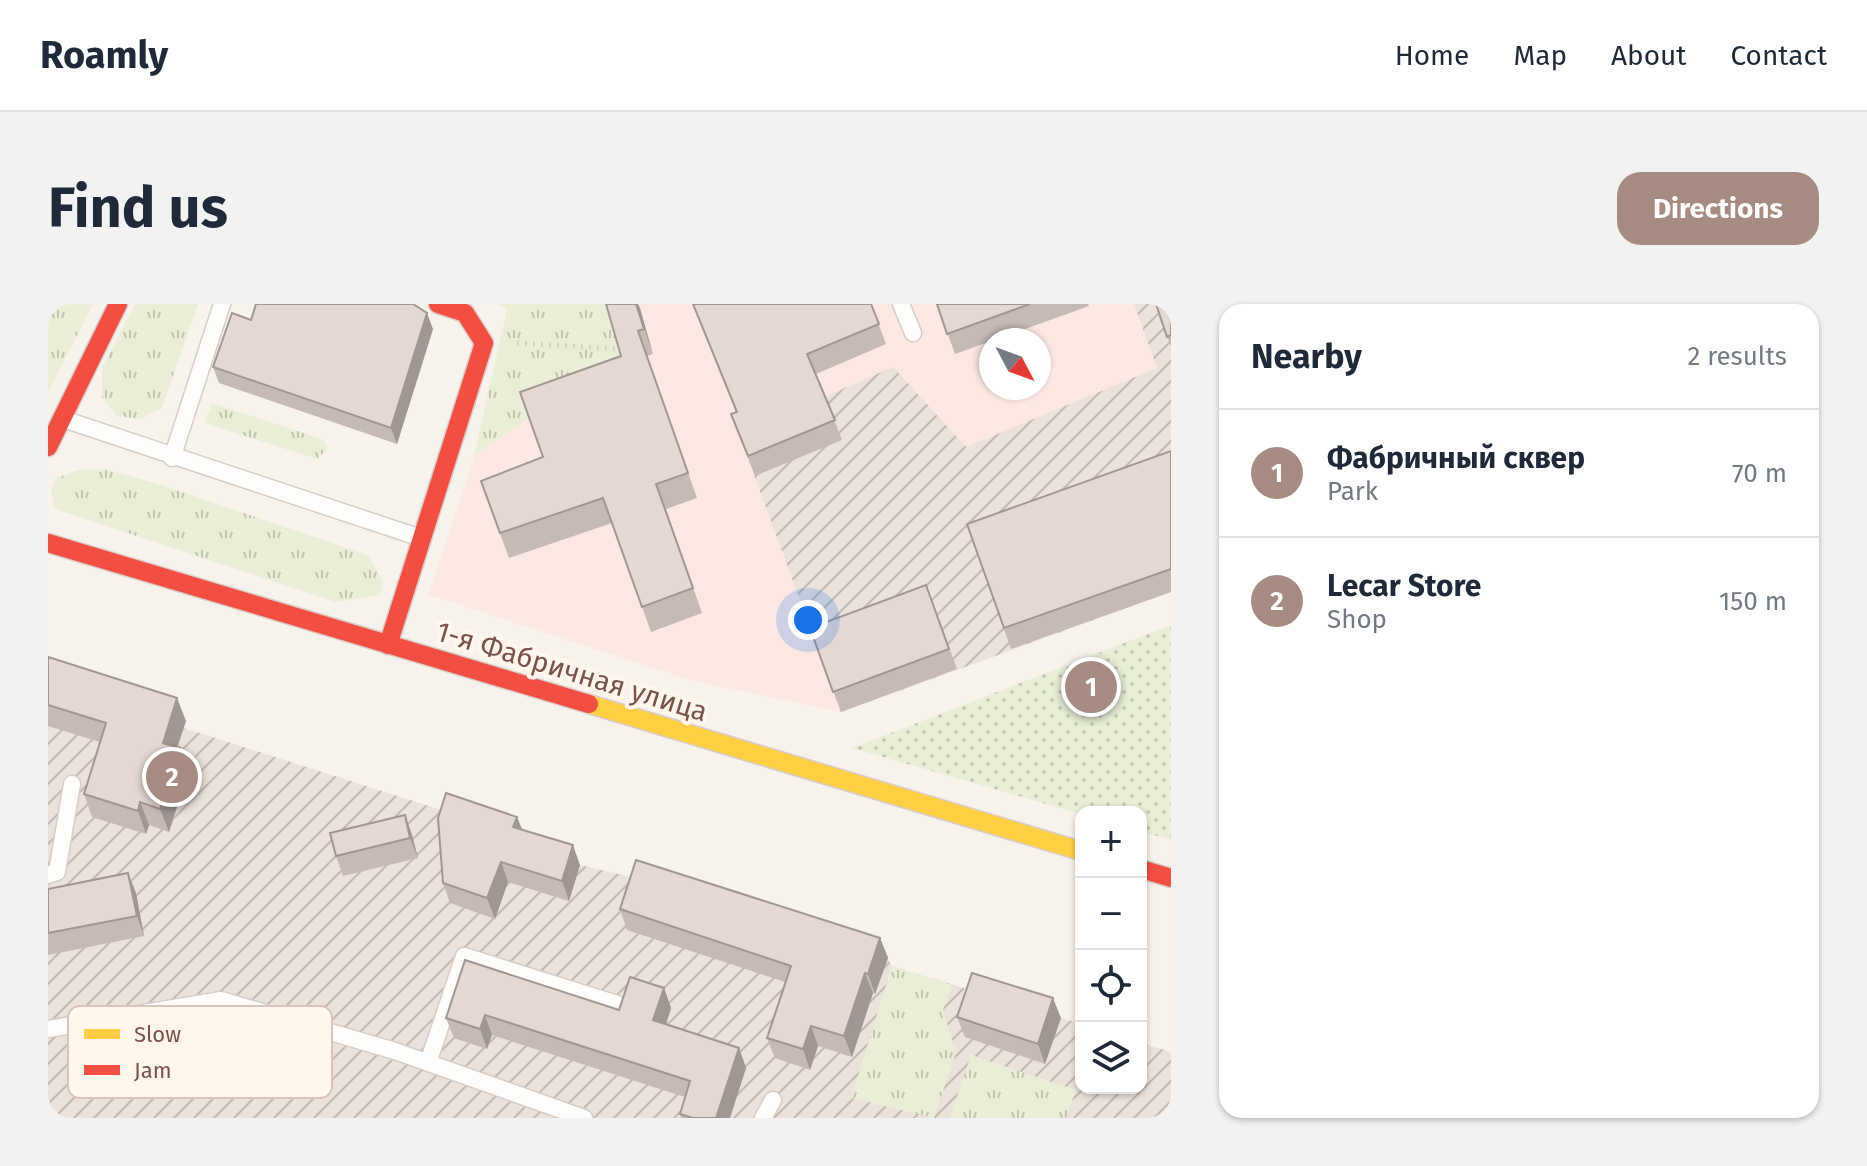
<!DOCTYPE html>
<meta charset="utf-8">
<style>
body{margin:0;font-family:"Fira Sans",sans-serif;background:#f2f2f3;color:#1f2937}
.controls{position:absolute;right:24px;bottom:24px;display:grid;overflow:hidden;border-radius:16px;box-shadow:0 2px 6px #0004}
.controls button{width:72px;height:72px;display:grid;place-items:center;padding:0;border:0;border-bottom:2px solid #e0e1e3;background:#fff;color:#1f2937;font:40px sans-serif}
.compass{position:absolute;left:931px;top:24px;width:72px;height:72px;border-radius:50%;background:#fff;box-shadow:0 2px 6px #0004;rotate:131deg}
.you{position:absolute;left:760px;top:316px;width:28px;height:28px;margin:-20px;border:6px solid #fff;border-radius:50%;background:#1a73e8;box-shadow:0 0 0 12px #1a73e833}
.badge{display:grid;place-items:center;width:52px;height:52px;border-radius:50%;background:#a58b82;color:#fff;font-size:26px;font-weight:700}
.pin{position:absolute;translate:-50% -50%;border:4px solid #fff;box-shadow:0 2px 8px #0006}
.list{margin:0;padding:0;list-style:none}
h2{display:flex;justify-content:space-between;align-items:center;height:104px;margin:0;padding:0 32px;font-size:34px}
h2 small{font-size:26px;font-weight:400;color:#747a83}
.list li{display:grid;grid-template-columns:52px 1fr auto;gap:24px;align-items:center;box-sizing:border-box;height:128px;padding:0 32px;border-top:2px solid #e0e1e3}
.list b{display:block;font-size:30px;white-space:nowrap}
.list p{margin:0;font-size:26px;white-space:nowrap;color:#747a83}
.list em{font-size:26px;font-style:normal;color:#747a83}
.icon{flex:none;width:44px;height:44px;fill:none;stroke:currentColor;stroke-width:2;stroke-linecap:round;stroke-linejoin:round}
.map{position:relative;flex:none;width:1123px;height:814px;overflow:hidden;border-radius:24px}
header{display:flex;align-items:center;gap:48px;box-sizing:border-box;height:112px;padding:0 40px;background:#fff;border-bottom:2px solid #e0e1e3}
header strong{font-size:38px}
nav{display:flex;gap:44px;margin-inline-start:auto;font-size:28px}
.intro{display:flex;align-items:center;justify-content:space-between;box-sizing:border-box;height:192px;padding:0 48px}
h1{margin:0;font-size:56px}
.button{padding:20px 36px;border-radius:24px;background:#a58b82;color:#fff;font-size:28px;font-weight:700}
main{display:flex;gap:48px;padding:0 48px}
aside{flex:1;background:#fff;border-radius:24px;box-shadow:0 2px 6px #0004}
.map>svg:first-child{display:block}
</style>
<header>
<strong>Roamly</strong>
<nav><a>Home</a><a>Map</a><a>About</a><a>Contact</a></nav>
</header>
<div class="intro"><h1>Find us</h1><a class="button">Directions</a></div>
<main>
<div class="map">
<svg width="1123" height="814" viewBox="0 0 1123 814">
<defs>
<pattern id="industrial-furrows" width="10" height="10" patternUnits="userSpaceOnUse" patternTransform="scale(2)"><rect width="10" height="10" fill="#ebe2dc"/><path d="M-1 1l2-2M0 10L10 0M9 11l2-2" fill="none" stroke="#c3bab4"/></pattern>
<pattern id="grass-tufts" width="24" height="20" patternUnits="userSpaceOnUse" patternTransform="scale(2)"><rect width="24" height="20" fill="#e8efd6"/><path d="M3 7l-1-3M5 7V3M7 7l1-3M15 17l-1-3M17 17v-4M19 17l1-3" fill="none" stroke="#c1c4b0"/></pattern>
<pattern id="park-dots" width="8" height="8" patternUnits="userSpaceOnUse" patternTransform="scale(2)"><rect width="8" height="8" fill="#e8efd6"/><path d="M2 2h.1M6 6h.1" fill="none" stroke="#c1c4b0" stroke-width="1.8" stroke-linecap="round"/></pattern>
</defs>
<rect width="100%" height="100%" fill="#f8f2ec"/>
<!-- commercial -->
<path fill="#fbe8e2" fill-rule="evenodd" d="M561,0H1086L1109,64L918,144L777,94L691,130L793,408L646,377L381,291L426,152L481,113ZM943,36H991V84H943Z"/>
<!-- industrial -->
<g fill="url(#industrial-furrows)">
<path d="M1086,0H1123V288L793,408L691,130L845,63L918,143L1109,64Z"/>
<path d="M0,373L136,424L406,510L473,544L532,561L596,576L790,637L839,654L844,662L1033,720V784H1093V739L1123,748V814H0Z"/>
</g>
<!-- grass -->
<g fill="url(#grass-tufts)">
<path d="M0,0H45L0,89Z"/>
<path d="M87,0H150L114,104L92,115L69,112L54,94V64Z"/>
<path d="M450,0H561L583,77L481,113L426,152L459,5Z"/>
<path d="M164,99L274,135L280,144L269,155L157,119Z"/>
<path d="M57,165L107,179L320,251L335,277L332,291L288,298L7,205L3,188L7,175L29,166Z"/>
<path d="M844,662L904,681L895,706L908,748L886,814L803,794Z"/>
<path d="M923,751L1028,786L1018,814H902Z"/>
</g>
<!-- park -->
<path fill="url(#park-dots)" d="M1123,321V536L1093,527V508L1033,510L804,444Z"/>
<g fill="none" stroke-linecap="round" stroke-linejoin="round">
<!-- lane casing -->
<g stroke="#d7cdc8" stroke-width="19">
<g id="lane">
<path d="M853,0L865,29"/>
<path d="M15,115L373,234"/>
<path d="M124,154L174,0"/>
<path d="M0,571L9,568L24,480"/>
<path d="M0,725L173,696L347,747L536,814"/>
<path d="M380,759L416,652L569,700"/>
<path d="M715,814L725,796"/>
</g>
</g>
<!-- slow casing -->
<g stroke="#d8cdc8" stroke-width="21">
<path id="slow" d="M541,400L1033,547"/>
</g>
<!-- jam casing -->
<g stroke="#d8cdc8" stroke-width="21">
<g id="jam">
<path d="M0,143L70,0"/>
<path d="M0,239L541,400"/>
<path d="M340,341L436,39L417,9L390,0"/>
<path d="M1093,565L1123,574"/>
</g>
</g>
<!-- path -->
<path stroke="#dbd0cd" stroke-width="5" stroke-dasharray="2 6" stroke-linecap="butt" d="M469,39L573,45"/>
<!-- lane -->
<use href="#lane" stroke="#fefdfc" stroke-width="16"/>
<!-- slow -->
<use href="#slow" stroke="#ffcf43" stroke-width="18"/>
<!-- jam -->
<use href="#jam" stroke="#f24e42" stroke-width="18"/>
</g>
<!-- wall -->
<g fill="#c5bab5">
<path d="M558,0H590L605,50L599,52L649,194L618,205L654,309L603,328L564,219L461,254L433,177L495,153L573,52Z"/>
<path d="M645,0H823L838,40L768,70L794,136L707,172L683,110L688,108Z"/>
<path d="M889,0H1040L1041,2L907,50Z"/>
<path d="M1108,0H1123V43Z"/>
<path d="M203,16L385,25L349,140L171,79L165,63Z"/>
<path d="M1123,147V288L963,345L919,220Z"/>
<path d="M878,281L909,365L793,408L762,324Z"/>
<path d="M0,353L138,417L129,444H132L140,468L121,528L101,521L98,530L44,513L36,490L52,438L0,422Z"/>
<path d="M357,511L364,531L370,554L295,572L288,552Z"/>
<path d="M469,513L474,526L532,561L521,597L460,578L447,615L402,599L395,579Z"/>
<path d="M0,585L88,589L96,632L0,651Z"/>
<path d="M572,605L832,634L840,654L827,690L825,689L804,753L770,742L762,766L727,754L719,734L737,678L579,626Z"/>
<path d="M417,656L571,706L616,684L623,704L618,720L691,744L698,764L682,814H633L632,810L637,793L444,731L439,745L406,734L398,714Z"/>
<path d="M909,713L1013,714L997,760L917,733Z"/>
</g>
<!-- shaded-wall -->
<g fill="#a09794">
<path d="M588,0H590L592,4L605,50Z"/>
<path d="M379,9L385,25L349,140L343,124Z"/>
<path d="M129,394L138,417L123,462L115,439Z"/>
<path d="M132,444L140,468L121,528L112,505Z"/>
<path d="M92,498L101,521L98,530L90,507Z"/>
<path d="M357,511L364,531L370,554L362,534Z"/>
<path d="M469,513L477,533L465,523Z"/>
<path d="M525,541L532,561L521,597L514,577Z"/>
<path d="M453,558L460,578L447,615L439,594Z"/>
<path d="M80,569L88,589L96,632L89,612Z"/>
<path d="M832,634L840,654L827,690L820,670Z"/>
<path d="M817,669L825,689L804,753L796,732Z"/>
<path d="M616,684L623,704L613,737L605,716Z"/>
<path d="M1005,694L1013,714L997,760L990,740Z"/>
<path d="M437,711L444,731L439,745L432,725Z"/>
<path d="M763,722L770,742L762,766L755,745Z"/>
<path d="M691,744L698,764L682,814H668Z"/>
</g>
<!-- building -->
<g fill="#e5d8d3" stroke="#a09794" stroke-width="2">
<path d="M208,0H365L379,9L343,124L165,63L184,9L203,16Z"/>
<path d="M558,0H588L596,25L590,27L640,169L608,180L645,284L594,303L555,194L452,229L433,177L495,153L472,88L573,52Z"/>
<path d="M645,0H823L831,20L759,50L787,116L700,152L683,110L689,108Z"/>
<path d="M889,0H982L899,30Z"/>
<path d="M1108,0H1123V31L1119,33Z"/>
<path d="M1123,147V265L956,324L919,220Z"/>
<path d="M878,281L901,345L785,388L762,324Z"/>
<path d="M0,353L129,394L115,439L132,444L112,505L92,498L90,507L36,490L58,419L0,401Z"/>
<path d="M398,489L469,513L465,523L525,541L514,577L453,558L439,594L395,579L390,514Z"/>
<path d="M357,511L362,534L288,552L282,529Z"/>
<path d="M588,556L832,634L820,670L817,669L796,732L763,722L755,745L719,734L743,662L572,605Z"/>
<path d="M80,569L89,612L0,629V585Z"/>
<path d="M417,656L571,706L582,673L616,684L605,716L691,744L668,814H645L632,810L642,777L437,711L432,725L398,714Z"/>
<path d="M924,669L1005,694L990,740L909,713Z"/>
</g>
<g text-anchor="middle" stroke-width="8" stroke-linejoin="round" paint-order="stroke">
<!-- street labels -->
<g font-size="28" fill="#795349" stroke="#fff6ee">
<text transform="translate(524 367) rotate(17)" y="10">1-я Фабричная улица</text>
</g>
</g>
<!-- legend -->
<rect x="20" y="702" width="264" height="92" rx="12" fill="#fff6ee" stroke="#d7c5bc" stroke-width="2"/>
<rect x="36" y="725" width="36" height="10" fill="#ffcf43"/>
<rect x="36" y="761" width="36" height="10" fill="#f24e42"/>
<g font-size="22" fill="#795349">
<text x="86" y="738">Slow</text>
<text x="86" y="774">Jam</text>
</g>
</svg>
<div class="controls">
<button>+</button>
<button>−</button>
<button><svg class="icon" aria-label="locate" viewBox="0 0 24 24"><circle cx="12" cy="12" r="6"/><path d="M12 2v4M12 18v4M2 12h4M18 12h4"/></svg></button>
<button><svg class="icon" aria-label="layers" viewBox="0 0 24 24"><path d="M12 4l9 5-9 5-9-5zM3 14l9 5 9-5"/></svg></button>
</div>
<svg class="compass" viewBox="-18 -18 36 36"><path d="M0-13l5 13h-10z" fill="#e53935"/><path d="M0 13l5-13h-10z" fill="#747a83"/></svg>
<div class="you"></div>
<div class="pin badge" style="left:1043px;top:383px">1</div>
<div class="pin badge" style="left:124px;top:473px">2</div>
</div>
<aside>
<h2>Nearby<small>2 results</small></h2>
<ul class="list">
<li><span class="badge">1</span><div><b>Фабричный сквер</b><p>Park</p></div><em>70 m</em></li>
<li><span class="badge">2</span><div><b>Lecar Store</b><p>Shop</p></div><em>150 m</em></li>
</ul>
</aside>
</main>
